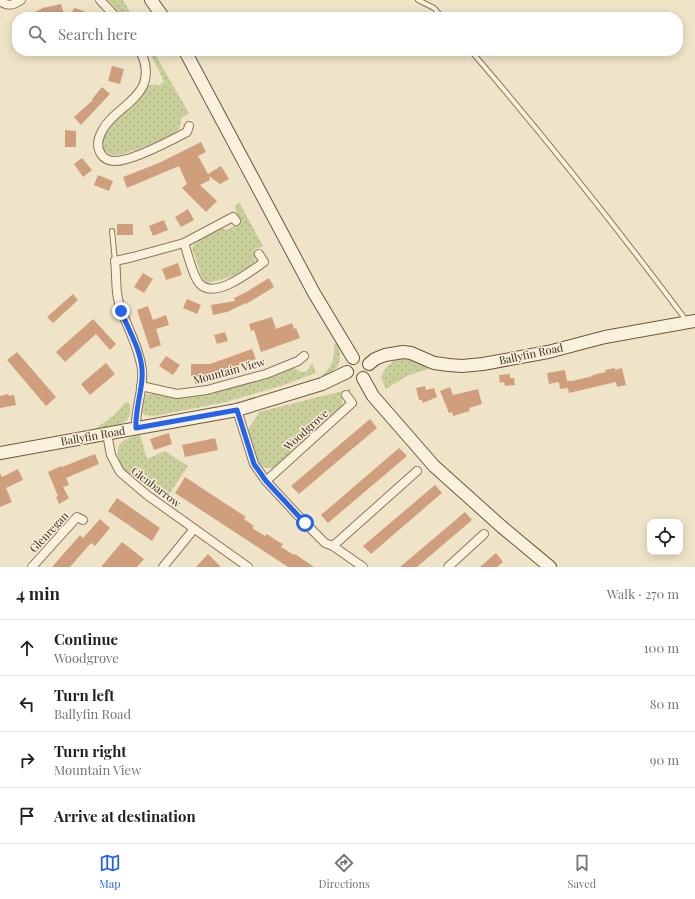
<!DOCTYPE html>
<meta charset="utf-8">
<style>
body{margin:0;font-family:"Playfair Display",serif;background:#f2f2f2;color:#202124}
.controls{position:absolute;right:12px;bottom:12px;display:grid;overflow:hidden;border-radius:8px;box-shadow:0 2px 10px #0003}
.controls button{width:36px;height:36px;display:grid;place-items:center;padding:0;border:0;border-bottom:1px solid #e0e0e0;background:#fff;color:#202124;font:20px sans-serif}
.stop{position:absolute;width:12px;height:12px;margin:-9px;border:3px solid #2563eb;border-radius:50%;background:#fff}
.stop.end{background:#2563eb;border-color:#fff;box-shadow:0 1px 4px #0008}
.list{margin:0;padding:0;list-style:none}
h2{display:flex;justify-content:space-between;align-items:center;height:52px;margin:0;padding:0 16px;font-size:17px}
h2 small{font-size:13px;font-weight:400;color:#757577}
.list li{display:grid;grid-template-columns:26px 1fr auto;gap:12px;align-items:center;box-sizing:border-box;height:56px;padding:0 16px;border-top:1px solid #e0e0e0}
.list b{display:block;font-size:15px;white-space:nowrap}
.list p{margin:0;font-size:13px;white-space:nowrap;color:#757577}
.list em{font-size:13px;font-style:normal;color:#757577}
.icon{flex:none;width:22px;height:22px;fill:none;stroke:currentColor;stroke-width:2;stroke-linecap:round;stroke-linejoin:round}
.map{position:relative;flex:none;width:695px;height:567px;overflow:hidden}
.search{position:absolute;background:#fff;box-shadow:0 2px 10px #0003;left:12px;right:12px;top:12px;height:44px;display:flex;align-items:center;gap:10px;box-sizing:border-box;padding:0 14px;border-radius:16px;color:#757577;font-size:15px}
.sheet{height:276px;background:#fff}
nav{display:flex;justify-content:space-around;align-items:center;box-sizing:border-box;height:56px;border-top:1px solid #e0e0e0;background:#fff;font-size:11px;color:#757577}
nav a{display:grid;justify-items:center;gap:2px}
nav .on{color:#2563eb}
.map>svg:first-child{display:block}
</style>
<div class="map">
<svg width="695" height="567" viewBox="0 0 695 567">
<defs>
<pattern id="grass-dots" width="8" height="8" patternUnits="userSpaceOnUse"><rect width="8" height="8" fill="#c9cf9b"/><path d="M2 2h.1M6 6h.1" fill="none" stroke="#aeb285" stroke-width="1.8" stroke-linecap="round"/></pattern>
</defs>
<rect width="100%" height="100%" fill="#f0e4c8"/>
<!-- grass -->
<g fill="url(#grass-dots)">
<path d="M107,0H123L133,17H125Z"/>
<path d="M149,51H153L189,113L181,118C182,122 181,126 178,130C172,137 126,155 116,155C111,155 105,153 103,149C101,146 100,142 101,140C105,126 136,98 147,86L155,84L159,86L164,81Z"/>
<path d="M239,202L263,246L254,250C255,254 256,257 255,260C251,271 218,283 206,282L202,278L192,248C197,239 211,233 220,228L227,230L236,225L239,221L235,206Z"/>
<path d="M338,342C343,361 339,369 323,379L321,376C333,367 335,357 334,344Z"/>
<path d="M407,357L426,363L428,369L407,376L386,389L381,378C387,363 392,361 407,357Z"/>
<path d="M312,363L316,373L281,386L222,403L154,416L144,415L141,411L145,396L147,394H153V392L179,398L193,397L226,389L293,367C303,375 306,374 312,363Z"/>
<path d="M350,389L351,391L347,393L342,399L343,406L341,409L273,468C253,472 251,442 248,429L252,424L259,412Z"/>
<path d="M126,402L130,404C130,407 131,411 130,414C127,427 106,429 95,429L114,415Z"/>
<path d="M140,435L147,459L165,451L188,466L166,499L122,469C113,447 118,439 140,435Z"/>
</g>
<!-- building -->
<g fill="#cf9f7d">
<path d="M61,4L64,14L52,17H25L43,8Z"/>
<path d="M74,8L81,10L96,17H70Z"/>
<path d="M112,66L124,69L120,84L108,81Z"/>
<path d="M102,87L110,94L81,125L74,117L93,100L92,99Z"/>
<path d="M65,130L76,131V147H65Z"/>
<path d="M201,142L206,152L198,156L208,174L221,166L229,179L220,184L209,176L210,180L200,185L217,201L206,212L182,188L187,184L179,166L127,188L123,177L159,163Z"/>
<path d="M82,158L92,170L83,177L74,164Z"/>
<path d="M98,175L113,181L109,191L94,185Z"/>
<path d="M188,209L194,220L181,227L175,217Z"/>
<path d="M164,220L168,230L153,236L149,226Z"/>
<rect x="117" y="224" width="16" height="11"/>
<path d="M178,263L182,275L166,280L162,269Z"/>
<path d="M143,273L153,279L144,293L134,287Z"/>
<path d="M269,278L274,287L246,304V303L227,312L213,315L211,305L235,301L234,298L248,291Z"/>
<path d="M73,294L78,300L53,323L47,317Z"/>
<path d="M187,299L201,305L197,314L183,308Z"/>
<path d="M148,306L153,320L166,315L169,325L156,329L161,345L150,349L137,310Z"/>
<path d="M272,317L276,329L292,323L294,329L296,328L300,338L261,352L254,330L251,331L249,324Z"/>
<path d="M93,319L116,344L110,350L96,334L65,362L56,352Z"/>
<path d="M225,332L228,341L217,344L214,335Z"/>
<path d="M252,349L256,359L205,377L191,376V364H210Z"/>
<path d="M17,352L56,397L46,406L7,360Z"/>
<path d="M166,356L180,365L173,375L159,366Z"/>
<path d="M106,363L115,374L90,395L81,384Z"/>
<path d="M615,368V370L622,368L626,385L617,387L616,382L569,393L568,388L560,389L559,382L549,384L547,373L565,370L567,381H572L593,376L592,375L606,372L605,370Z"/>
<path d="M510,374V378H514L515,385L505,386L504,382L500,383L499,375Z"/>
<path d="M425,386L426,390L434,388L437,397L423,403L422,400H419L416,388Z"/>
<path d="M450,387L453,395L478,389L482,404L469,408L470,411L453,416L452,412L449,413L440,391Z"/>
<path d="M8,394L9,396L14,395L16,405L0,408V396Z"/>
<path d="M370,419L377,428L299,494L291,486Z"/>
<path d="M169,433L172,444L154,450L150,439Z"/>
<path d="M215,438L218,450L185,457L182,445Z"/>
<path d="M399,448L407,456L328,523L321,515Z"/>
<path d="M95,454L99,464L66,478L69,485L63,487L69,498L59,504L56,497L58,496L48,472L61,466L62,467Z"/>
<path d="M18,469L23,480L6,488L12,502L0,507V473L2,477Z"/>
<path d="M185,477L246,517L244,519L254,526L252,528L265,536L267,534L277,541L283,544L281,547L294,555L295,554L314,567H288L175,493Z"/>
<path d="M435,485L442,493L371,554L363,546Z"/>
<path d="M117,498L160,528L152,541L108,511Z"/>
<path d="M465,512L472,520L417,567H400Z"/>
<path d="M100,519L110,528L95,546L91,543L70,567H52L80,535L83,538Z"/>
<path d="M122,542L144,559L137,567H101Z"/>
<path d="M496,553L503,562L497,567H480Z"/>
<path d="M208,554L221,567H196Z"/>
</g>
<g fill="none" stroke-linecap="round" stroke-linejoin="round">
<!-- lane casing -->
<g stroke="#8d765c" stroke-width="6">
<g id="lane">
<path d="M418,0L434,8L442,17"/>
<path d="M471,51C546,138 617,228 686,320"/>
<path d="M112,231L115,261"/>
</g>
</g>
<!-- street casing -->
<g stroke="#8d765c" stroke-width="10">
<g id="street">
<path d="M100,0L116,17"/>
<path d="M0,1C8,7 13,5 21,0"/>
<path d="M140,51C146,62 148,74 143,86C134,104 111,113 102,131C98,139 96,146 101,154C103,158 109,161 114,161C130,162 172,140 187,132L189,126"/>
<path d="M184,243C188,254 192,274 199,283C214,301 251,271 264,262L259,254"/>
<path d="M141,386L177,394L207,390L266,374L298,361L304,356"/>
<path d="M237,410L254,464L266,481L305,523L325,543L333,546L363,567"/>
<path d="M136,428C135,408 144,389 142,370C139,346 126,326 119,303C115,290 117,275 115,261L133,257L184,243L233,217L236,221"/>
<path d="M106,434L108,439L111,455L120,472L147,495L248,567"/>
<path d="M266,481L352,403L346,395"/>
<path d="M333,546L417,471"/>
<path d="M32,567L77,517L83,520"/>
<path d="M163,567L194,529"/>
<path d="M448,567L484,534"/>
</g>
</g>
<!-- secondary casing -->
<g stroke="#6f573f" stroke-width="14">
<g id="secondary">
<path d="M151,0L163,17"/>
<path d="M185,51L314,293L353,358"/>
<path d="M369,364L375,359L385,355L403,352L411,353L434,363L449,365L462,366L483,364L548,352L605,337L695,321"/>
<path d="M363,378L373,396L434,466L502,527L550,567"/>
<path d="M0,453L237,410L322,384L347,372"/>
</g>
</g>
<!-- lane -->
<use href="#lane" stroke="#faf1dc" stroke-width="4"/>
<!-- street -->
<use href="#street" stroke="#faf1dc" stroke-width="8"/>
<!-- secondary -->
<use href="#secondary" stroke="#faf1dc" stroke-width="12"/>
</g>
<g fill="none" stroke-linecap="round" stroke-linejoin="round">
<!-- route -->
<path stroke="#2563eb" stroke-width="5" d="M121,311C129,332 144,354 142,378C141,395 135,411 136,428L237,410L254,464L266,481L305,523"/>
</g>
<g text-anchor="middle" stroke-width="3" stroke-linejoin="round" paint-order="stroke">
<!-- street labels -->
<g font-size="11" fill="#3d2e20" stroke="#f7eed8">
<text transform="translate(531 354) rotate(-12)" y="4">Ballyfin Road</text>
<text transform="translate(229 371) rotate(-15)" y="4">Mountain View</text>
<text transform="translate(306 430) rotate(-42)" y="4">Woodgrove</text>
<text transform="translate(93 436) rotate(-10)" y="4">Ballyfin Road</text>
<text transform="translate(156 487) rotate(37)" y="4">Glenbarrow</text>
<text transform="translate(49 532) rotate(-47)" y="4">Glenregan</text>
</g>
</g>
</svg>
<div class="controls">
<button><svg class="icon" aria-label="locate" viewBox="0 0 24 24"><circle cx="12" cy="12" r="6"/><path d="M12 2v4M12 18v4M2 12h4M18 12h4"/></svg></button>
</div>
<div class="stop" style="left:305px;top:523px"></div>
<div class="stop end" style="left:121px;top:311px"></div>
<div class="search"><svg class="icon" aria-label="search" viewBox="0 0 24 24"><circle cx="10" cy="10" r="6"/><path d="M15 15l6 6"/></svg>Search here</div>
</div>
<section class="sheet">
<h2>4 min<small>Walk · 270 m</small></h2>
<ul class="list">
<li><svg class="icon" aria-label="ahead" viewBox="0 0 24 24"><path d="M12 20V5M6 11l6-6 6 6"/></svg><div><b>Continue</b><p>Woodgrove</p></div><em>100 m</em></li>
<li><svg class="icon" aria-label="left" viewBox="0 0 24 24"><path d="M17 20v-9H6M10 6l-5 5 5 5"/></svg><div><b>Turn left</b><p>Ballyfin Road</p></div><em>80 m</em></li>
<li><svg class="icon" aria-label="right" viewBox="0 0 24 24"><path d="M7 20v-9h11M14 6l5 5-5 5"/></svg><div><b>Turn right</b><p>Mountain View</p></div><em>90 m</em></li>
<li><svg class="icon" aria-label="arrive" viewBox="0 0 24 24"><path d="M6 21V4h12l-3 4 3 4H6"/></svg><div><b>Arrive at destination</b></div></li>
</ul>
</section>
<nav>
<a class="on"><svg class="icon" aria-label="map" viewBox="0 0 24 24"><path d="M3 6l6-2 6 2 6-2v14l-6 2-6-2-6 2zM9 4v14M15 6v14"/></svg>Map</a>
<a><svg class="icon" aria-label="directions" viewBox="0 0 24 24"><path d="M12 3l9 9-9 9-9-9zM9 14v-3h6M13 9l2 2-2 2"/></svg>Directions</a>
<a><svg class="icon" aria-label="saved" viewBox="0 0 24 24"><path d="M7 4h10v16l-5-4-5 4z"/></svg>Saved</a>
</nav>
